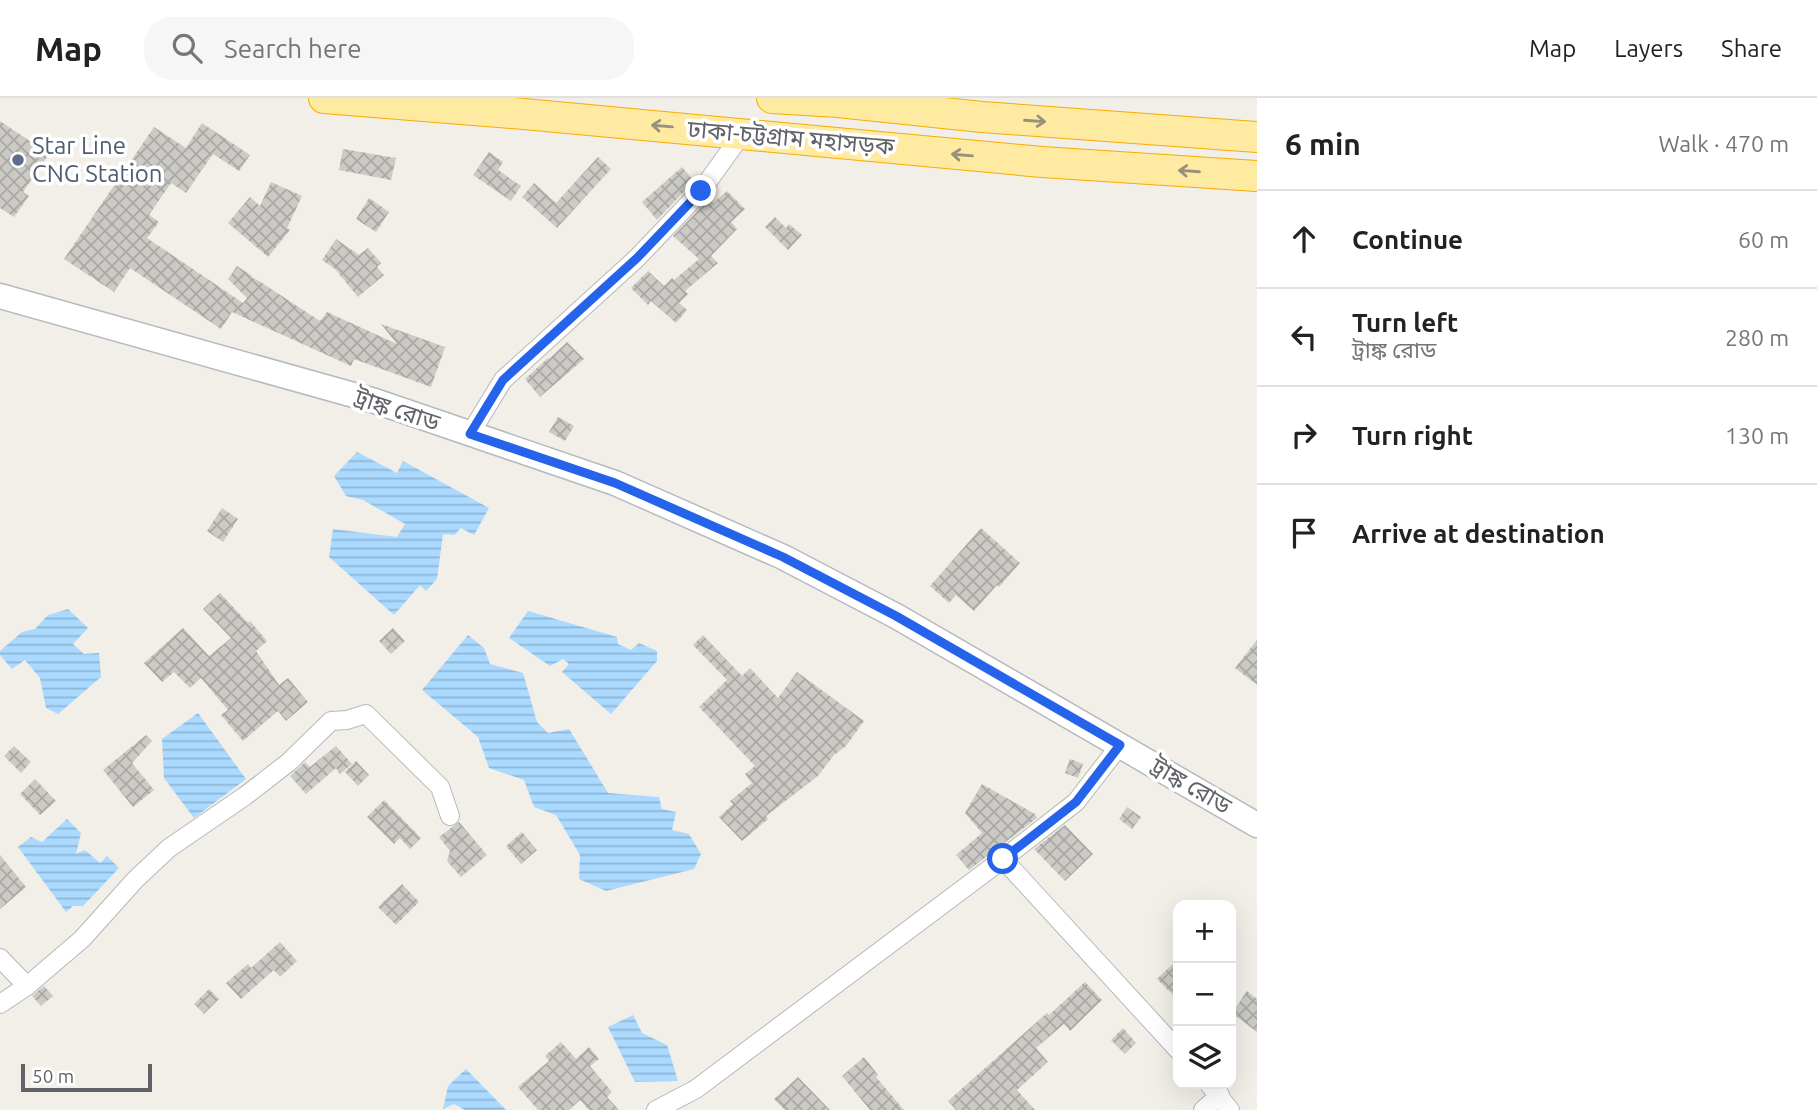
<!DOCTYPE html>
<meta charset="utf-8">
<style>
body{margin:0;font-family:Ubuntu,"Noto Sans Bengali",sans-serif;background:#f6f6f6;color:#222}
.controls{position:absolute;right:21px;bottom:21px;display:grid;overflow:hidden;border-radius:14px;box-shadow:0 7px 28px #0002}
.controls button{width:63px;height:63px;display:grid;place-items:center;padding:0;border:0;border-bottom:2px solid #e0e0e0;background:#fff;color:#222;font:35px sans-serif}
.scale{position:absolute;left:21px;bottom:18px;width:131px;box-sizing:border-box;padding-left:7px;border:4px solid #5f6368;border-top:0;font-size:19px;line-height:24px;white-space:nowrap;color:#5f6368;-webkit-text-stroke:5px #fff;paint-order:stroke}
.stop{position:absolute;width:21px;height:21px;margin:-16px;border:5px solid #2563eb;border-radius:50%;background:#fff}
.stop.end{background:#2563eb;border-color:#fff;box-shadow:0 2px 7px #0008}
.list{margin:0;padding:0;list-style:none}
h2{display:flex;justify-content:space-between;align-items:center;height:91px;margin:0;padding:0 28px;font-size:30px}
h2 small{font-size:23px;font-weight:400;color:#767676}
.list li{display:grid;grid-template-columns:46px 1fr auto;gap:21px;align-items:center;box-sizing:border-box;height:98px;padding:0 28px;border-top:2px solid #e0e0e0}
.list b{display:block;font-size:26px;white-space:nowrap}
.list p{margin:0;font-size:23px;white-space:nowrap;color:#767676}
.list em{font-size:23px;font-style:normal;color:#767676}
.icon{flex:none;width:38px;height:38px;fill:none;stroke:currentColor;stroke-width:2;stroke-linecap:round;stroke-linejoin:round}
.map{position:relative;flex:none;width:1257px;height:1012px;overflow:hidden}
header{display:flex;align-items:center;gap:42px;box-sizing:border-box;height:98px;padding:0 35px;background:#fff;border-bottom:2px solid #e0e0e0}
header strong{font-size:33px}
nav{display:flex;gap:38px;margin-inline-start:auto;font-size:24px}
.search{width:490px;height:63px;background:#f6f6f6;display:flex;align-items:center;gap:18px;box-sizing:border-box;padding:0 24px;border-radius:28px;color:#767676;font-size:26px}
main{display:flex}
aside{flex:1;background:#fff}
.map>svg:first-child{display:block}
</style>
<header>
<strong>Map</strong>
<div class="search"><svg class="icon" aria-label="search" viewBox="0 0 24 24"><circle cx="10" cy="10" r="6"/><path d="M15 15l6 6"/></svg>Search here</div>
<nav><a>Map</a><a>Layers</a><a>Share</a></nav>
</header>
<main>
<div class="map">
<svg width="1257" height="1012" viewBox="0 0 1257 1012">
<defs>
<pattern id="water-rules" width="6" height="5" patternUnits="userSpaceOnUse" patternTransform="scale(1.75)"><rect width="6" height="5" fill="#aadaff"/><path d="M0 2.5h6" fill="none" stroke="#8eb4d2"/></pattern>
<pattern id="building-cross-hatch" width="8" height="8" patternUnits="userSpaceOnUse" patternTransform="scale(1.75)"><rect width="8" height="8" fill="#cccac5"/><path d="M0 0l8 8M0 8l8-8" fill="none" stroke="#a9a8a4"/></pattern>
</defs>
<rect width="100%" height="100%" fill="#f1efe8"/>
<!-- water -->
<g fill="url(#water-rules)">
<path d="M357,354L397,375L403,363L489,410L474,437L461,430L454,437L443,436L437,481L426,493L420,487L394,517L329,459L333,431L397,439L405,426L363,402L346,398L334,378Z"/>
<path d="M68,511L88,530L73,546L84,556L99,555L101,579L58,616L46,610L40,580L25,562L12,571L0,557V553L22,534L35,531L48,517Z"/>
<path d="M528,513L617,539L618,546L631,552L639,545L657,553V563L611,616L562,574L569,566L563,561L550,568L509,540Z"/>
<path d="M468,537L484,550L490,566L523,575L537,624L548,635L569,631L608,695L659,699L662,711L676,714L672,732L689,736L701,756L694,771L606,793L579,781L580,757L556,717L534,709L524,682L489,670L478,639L422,592Z"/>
<path d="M198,615L246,681L194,720L164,680L162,641Z"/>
<path d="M67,721L81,735L76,756L85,752L100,765L107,758L119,770L83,808H73L66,814L18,749L31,739L42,744Z"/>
<path d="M633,917L642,935L667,947L678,983L635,984L608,929Z"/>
<path d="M466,971L506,1012H465L454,1006L443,1011L448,988Z"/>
</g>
<!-- building -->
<g fill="url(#building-cross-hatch)">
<path d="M0,23L49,56L23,94L29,98L14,119L0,110Z"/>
<path d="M202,25L250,57L239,73L213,56L186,95L171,85L149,117L159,124L147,140L243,205L247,200L228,181L237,168L252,178L251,179L259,183L320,223L327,214L397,246L381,226L445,249L431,289L354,261L351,268L232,214L221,231L130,170L114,194L64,161L154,29L186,50Z"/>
<path d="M343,51L396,60L391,82L339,72Z"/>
<path d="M489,54L503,64L498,72L521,88L511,103L473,77Z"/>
<path d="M598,59L611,71L557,130L522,99L534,85L556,105Z"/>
<path d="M682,69L694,83L657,122L642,104Z"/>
<path d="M271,84L302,98L287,130L290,132L268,159L228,125L250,99L260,108Z"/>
<path d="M727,93L745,111L731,124L737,131L711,158L718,165L685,193L688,196L679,205L687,212L676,225L651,203L648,207L631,190L648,173L664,188L672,180L674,182L699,161L673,138L709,101L713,105Z"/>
<path d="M369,100L389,114L376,134L356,121Z"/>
<path d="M775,119L786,130L789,126L802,137L788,152L765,129Z"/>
<path d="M336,141L359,157L368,150L381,165L377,169L384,177L358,199L335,171L322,162Z"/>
<path d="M567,244L584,261L540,299L525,281L548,260L549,261Z"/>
<path d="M558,319L574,328L565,343L549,334Z"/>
<path d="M222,410L238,421L223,444L207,433Z"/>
<path d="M981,430L1020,465L999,489L997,487L974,513L956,497L949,505L930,488Z"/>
<path d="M220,495L248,525L250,523L267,543L256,553L279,587L288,580L308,604L286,623L278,613L243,643L221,617L228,612L201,580L190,590L174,574L162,584L144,565L183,530L209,558L231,540L203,511Z"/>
<path d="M393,530L405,543L391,556L379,543Z"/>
<path d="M703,537L742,578L750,570L778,600L797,574L864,623L846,648L834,657L818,678L766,718L768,721L742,743L719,719L733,706L730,703L752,685L745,676L755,668L699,609L727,582L693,547Z"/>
<path d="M1257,542V587L1235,570Z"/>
<path d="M146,637L152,643L132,665L154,692L133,709L103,672Z"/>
<path d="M14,648L31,664L21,675L4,658Z"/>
<path d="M336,648L352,666L340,676L336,670L306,696L290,678L305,664L310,669Z"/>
<path d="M1070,661L1083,666L1078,680L1065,675Z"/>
<path d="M356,663L369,677L358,688L345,674Z"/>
<path d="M35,681L56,703L40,717L20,696Z"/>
<path d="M982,686L1035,716L1037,720L969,772L956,757L982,735L965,715Z"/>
<path d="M384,702L421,740L410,751L400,740L394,746L367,719Z"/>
<path d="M1127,709L1141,719L1132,731L1119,721Z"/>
<path d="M459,724L487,757L461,779L447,763L450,753L439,739Z"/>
<path d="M1065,727L1093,756L1065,783L1034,751Z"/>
<path d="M522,734L537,752L521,766L506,748Z"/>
<path d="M0,757L26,789L0,811Z"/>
<path d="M402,786L419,804L396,827L378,809Z"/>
<path d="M280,844L297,863L280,879L274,872L241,901L226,885L248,866L251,870Z"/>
<path d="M1178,861V902L1157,881Z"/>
<path d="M1085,884L1102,902L1070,933L1064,926L1036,950L1048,964L1017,992L1035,1012H956L948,1003L1047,915L1049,917Z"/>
<path d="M44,888L53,898L41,908L32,898Z"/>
<path d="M209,891L219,901L204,916L194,906Z"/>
<path d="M1247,893L1257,901V934L1232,915Z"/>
<path d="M1123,930L1136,945L1125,956L1111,942Z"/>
<path d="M561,944L576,961L589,949L599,961L590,968L612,994L607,999L619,1012H589L580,1002L569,1012H538L518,989L549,963L545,958Z"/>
<path d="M864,959L878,977L876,979L904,1012H870L842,978Z"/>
<path d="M798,979L830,1012H785L774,1001Z"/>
</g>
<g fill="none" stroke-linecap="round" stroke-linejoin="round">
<!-- minor casing -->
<g stroke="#b5b8bc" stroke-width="20">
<g id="minor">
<path d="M470,336L503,282L637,160L701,93L742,36"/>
<path d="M1120,647L1076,704L1003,761L1178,952"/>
<path d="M0,860L27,888"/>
<path d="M0,906L27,888L82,841L135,782L169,750L245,698L289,664L331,623L347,622L366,616L440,689L450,718"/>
<path d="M1209,986L1230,1012"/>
<path d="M656,1012L696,991L1003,761"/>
<path d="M1203,1012L1220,997"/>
</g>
</g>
<!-- secondary casing -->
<g stroke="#b6babf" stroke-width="27">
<path id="secondary" d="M0,198L375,303L615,385L783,459L896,518L1257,727"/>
</g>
<!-- trunk casing -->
<g stroke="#f9ab00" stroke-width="32">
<g id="trunk">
<path d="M324,0L524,16L1042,64L1257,78"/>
<path d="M772,0L838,4L982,19L1257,39"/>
</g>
</g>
<!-- minor -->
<use href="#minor" stroke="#fff" stroke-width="18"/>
<!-- secondary -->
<use href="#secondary" stroke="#fff" stroke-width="24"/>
<!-- trunk -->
<use href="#trunk" stroke="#feeaa1" stroke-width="30"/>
</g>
<!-- one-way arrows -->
<defs><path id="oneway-shaft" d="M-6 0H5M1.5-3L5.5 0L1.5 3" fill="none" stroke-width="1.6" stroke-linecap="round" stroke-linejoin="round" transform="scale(1.75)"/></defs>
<g stroke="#97927c">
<use href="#oneway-shaft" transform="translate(1035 23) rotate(4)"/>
<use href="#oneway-shaft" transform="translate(662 28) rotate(-175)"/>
<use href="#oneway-shaft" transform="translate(962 57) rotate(-175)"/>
<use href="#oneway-shaft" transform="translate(1189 73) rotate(-176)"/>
</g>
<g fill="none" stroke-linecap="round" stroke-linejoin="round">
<!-- route -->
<path stroke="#2563eb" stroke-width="9" d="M701,93L637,160L503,282L470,336L615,385L783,459L896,518L1120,647L1076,704L1003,761"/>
</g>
<!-- markers -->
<circle fill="#5c6f8a" stroke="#fff" stroke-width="2.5" cx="18" cy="62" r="7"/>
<g text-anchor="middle" stroke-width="7" stroke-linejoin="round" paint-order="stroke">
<!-- street labels -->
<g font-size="24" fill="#5f6368" stroke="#fff">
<text transform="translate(791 40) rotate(5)" y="8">ঢাকা-চট্টগ্রাম মহাসড়ক</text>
<text transform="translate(397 312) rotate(18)" y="8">ট্রাঙ্ক রোড</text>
<text transform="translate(1191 688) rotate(30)" y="8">ট্রাঙ্ক রোড</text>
</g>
<!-- service labels -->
<g font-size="24" fill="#4e5e75" stroke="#fff" text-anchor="start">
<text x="32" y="56">Star Line<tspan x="32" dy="28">CNG Station</tspan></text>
</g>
</g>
</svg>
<div class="controls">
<button>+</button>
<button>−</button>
<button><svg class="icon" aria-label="layers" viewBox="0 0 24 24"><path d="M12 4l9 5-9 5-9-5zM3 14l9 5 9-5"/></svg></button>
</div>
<div class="scale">50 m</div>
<div class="stop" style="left:1003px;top:761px"></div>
<div class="stop end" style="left:701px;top:93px"></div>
</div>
<aside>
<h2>6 min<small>Walk · 470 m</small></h2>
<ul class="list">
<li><svg class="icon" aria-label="ahead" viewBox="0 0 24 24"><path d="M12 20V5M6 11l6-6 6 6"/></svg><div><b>Continue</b></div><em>60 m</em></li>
<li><svg class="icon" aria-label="left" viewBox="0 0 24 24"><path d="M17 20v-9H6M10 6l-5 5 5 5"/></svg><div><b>Turn left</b><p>ট্রাঙ্ক রোড</p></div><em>280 m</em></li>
<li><svg class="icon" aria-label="right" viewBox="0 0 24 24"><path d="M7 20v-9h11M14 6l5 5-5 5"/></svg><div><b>Turn right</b></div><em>130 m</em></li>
<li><svg class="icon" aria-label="arrive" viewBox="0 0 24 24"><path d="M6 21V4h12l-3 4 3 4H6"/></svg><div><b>Arrive at destination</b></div></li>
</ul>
</aside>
</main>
